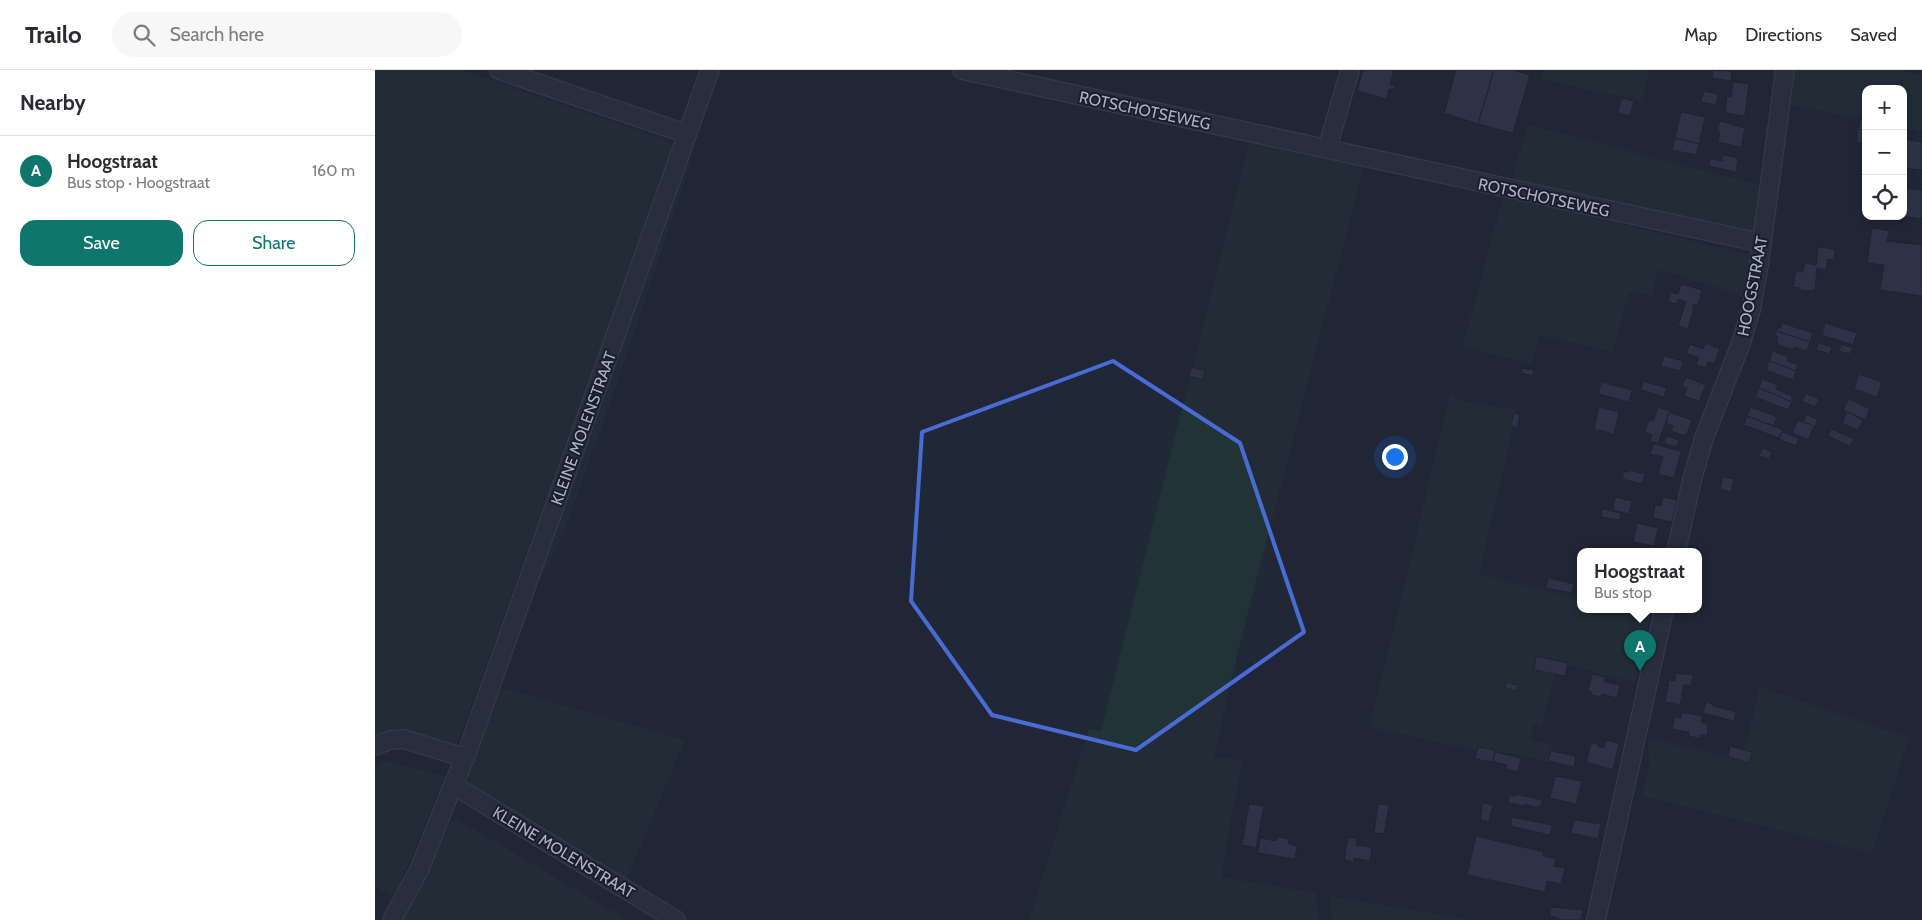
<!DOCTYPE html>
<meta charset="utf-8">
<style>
body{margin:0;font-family:Cabin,sans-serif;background:#f7f7f7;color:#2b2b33}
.controls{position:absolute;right:15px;top:15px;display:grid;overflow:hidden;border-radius:10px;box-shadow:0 2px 8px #0003}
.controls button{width:45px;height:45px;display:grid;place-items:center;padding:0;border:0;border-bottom:1px solid #e1e1e2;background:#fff;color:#2b2b33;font:25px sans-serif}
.you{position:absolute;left:1019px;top:386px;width:18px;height:18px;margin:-12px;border:4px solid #fff;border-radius:50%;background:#1a73e8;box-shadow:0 0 0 8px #1a73e833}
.badge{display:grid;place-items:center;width:32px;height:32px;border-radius:50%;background:#0f766e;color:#fff;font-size:16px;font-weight:700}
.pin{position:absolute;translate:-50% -41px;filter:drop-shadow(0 1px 2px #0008)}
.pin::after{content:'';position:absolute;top:26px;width:18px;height:15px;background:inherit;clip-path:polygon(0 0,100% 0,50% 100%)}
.popup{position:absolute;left:1202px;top:478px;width:125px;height:65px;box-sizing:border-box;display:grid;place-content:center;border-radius:10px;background:#fff;filter:drop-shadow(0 1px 4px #0005);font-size:16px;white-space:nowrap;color:#7c7c81}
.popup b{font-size:19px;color:#2b2b33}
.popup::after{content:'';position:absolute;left:50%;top:100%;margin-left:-10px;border:10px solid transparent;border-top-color:#fff}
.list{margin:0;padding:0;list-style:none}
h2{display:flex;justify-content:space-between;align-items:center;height:65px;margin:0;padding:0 20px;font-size:21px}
h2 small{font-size:16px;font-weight:400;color:#7c7c81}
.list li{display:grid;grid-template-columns:32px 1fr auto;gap:15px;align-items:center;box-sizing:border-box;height:70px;padding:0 20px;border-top:1px solid #e1e1e2}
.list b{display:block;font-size:19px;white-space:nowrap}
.list p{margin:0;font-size:16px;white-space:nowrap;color:#7c7c81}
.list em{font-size:16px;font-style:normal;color:#7c7c81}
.actions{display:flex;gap:10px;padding:15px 20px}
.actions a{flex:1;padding:11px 0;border:1px solid #0f766e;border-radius:15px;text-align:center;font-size:18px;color:#0f766e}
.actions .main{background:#0f766e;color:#fff}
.icon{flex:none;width:28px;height:28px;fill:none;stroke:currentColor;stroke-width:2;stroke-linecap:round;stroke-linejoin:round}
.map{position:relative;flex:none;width:1547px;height:850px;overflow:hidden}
header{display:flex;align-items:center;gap:30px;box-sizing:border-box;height:70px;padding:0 25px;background:#fff;border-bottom:1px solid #e1e1e2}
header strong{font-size:24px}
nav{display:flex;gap:28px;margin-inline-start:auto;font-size:18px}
.search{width:350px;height:45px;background:#f7f7f7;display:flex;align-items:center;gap:12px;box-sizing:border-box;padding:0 18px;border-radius:28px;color:#7c7c81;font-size:19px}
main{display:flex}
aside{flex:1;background:#fff}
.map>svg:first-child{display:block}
</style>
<header>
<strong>Trailo</strong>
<div class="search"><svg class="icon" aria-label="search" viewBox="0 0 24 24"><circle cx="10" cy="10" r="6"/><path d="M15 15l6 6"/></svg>Search here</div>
<nav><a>Map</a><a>Directions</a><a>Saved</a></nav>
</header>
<main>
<aside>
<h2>Nearby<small></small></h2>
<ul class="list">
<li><span class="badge">A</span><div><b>Hoogstraat</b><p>Bus stop · Hoogstraat</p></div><em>160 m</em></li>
</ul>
<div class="actions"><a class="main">Save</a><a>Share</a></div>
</aside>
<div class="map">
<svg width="1547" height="850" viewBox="0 0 1547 850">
<rect width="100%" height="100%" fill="#202737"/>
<!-- green -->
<g fill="#223338">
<path d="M0,0H86L294,71L298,79L76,692L6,675L0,680Z"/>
<path d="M1168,0H1275L1266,31L1165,9Z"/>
<path d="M1420,0H1523L1547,6V61L1528,57V19H1491V50L1416,35Z"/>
<path d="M1152,55L1386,115L1381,159L1376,165L1137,112Z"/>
<path d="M315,71L317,82L314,99C282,194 251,290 217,384C201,428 187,477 160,516Z"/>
<path d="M874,72L989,95L863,581L839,687L867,690L846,807L941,823L944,850H654L714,659L726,661Z"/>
<path d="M1128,127L1239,152L1375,185L1376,199L1371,226L1283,199L1278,226L1255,221L1237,282L1164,265L1156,294L1088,276Z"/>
<path d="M1076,321L1081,330L1142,340L1104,504L1206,529V540H1250L1275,546L1260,613L1183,592L1167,656L1158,654L1155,669L1178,676L1173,692L1146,685L1120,681L1117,684L995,657Z"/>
<path d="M124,617L310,670L244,827L85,731L84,725Z"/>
<path d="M1385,617L1534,668L1497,784L1267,726L1274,696L1273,668L1367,691Z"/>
<path d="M8,690L70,706L19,828L0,816V696Z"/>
<path d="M81,750L93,756L252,850H27L75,753Z"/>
<path d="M954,826L1098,850H957Z"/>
</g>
<!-- building -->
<g fill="#3c4458" stroke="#1b202e">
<path d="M988,0H1019L1015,15L1020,16L1019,20L1014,19L1011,29L982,21Z"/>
<path d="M1081,0H1119L1103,54L1069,43Z"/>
<path d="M1119,0H1137L1155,5L1138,63L1103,54Z"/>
<path d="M1338,0L1357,1L1356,11L1337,8Z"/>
<path d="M1358,12L1374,14L1370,46L1350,43L1352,26L1356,27Z"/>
<path d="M1329,21L1343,24L1341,35L1326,32Z"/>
<path d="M1246,28L1259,31L1255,46L1243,43Z"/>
<path d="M1306,42L1330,47L1324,74L1300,68Z"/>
<path d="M1485,49H1491V74L1481,72Z"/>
<path d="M1345,51L1370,58L1366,77L1343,72L1345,62H1342Z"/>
<path d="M1300,68L1324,74L1321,85L1297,80Z"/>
<path d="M1528,69L1547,72V100L1528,98Z"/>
<path d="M1348,85L1363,88L1361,102L1334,96L1335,88L1347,91Z"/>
<path d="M1528,118L1547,120V149L1528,146Z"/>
<path d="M1497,158L1514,161L1512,171L1547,175V226L1505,220L1509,195L1492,193Z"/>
<path d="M1443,177L1460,179L1459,190L1453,189L1451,200L1442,198L1440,220L1438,219V221L1425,220V218L1418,217L1421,201L1428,202L1430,193L1441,195Z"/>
<path d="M1306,214L1327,220L1323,235L1319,234L1317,238H1319L1313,259L1303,256L1311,232L1303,229L1302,234L1293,232L1296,222L1303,224Z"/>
<path d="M1407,253L1438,263L1435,272L1401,261L1403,257L1406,258Z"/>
<path d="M1450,253L1482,263L1478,275L1447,265Z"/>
<path d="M1401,261L1435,272L1432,281L1419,277V280L1403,275V272H1401L1403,267L1400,265Z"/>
<path d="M1331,273L1345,279L1339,294L1333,292L1331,298L1321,295L1324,288L1311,283L1315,274L1328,279Z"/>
<path d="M1443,273L1457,277L1455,284L1441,280Z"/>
<path d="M1466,274L1478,278L1475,284L1464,281Z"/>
<path d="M1398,281L1413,287L1412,291L1423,295L1421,301L1394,291Z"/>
<path d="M1289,286L1308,291L1306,301L1286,296Z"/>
<path d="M1394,291L1421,301L1418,310L1391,300Z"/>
<path d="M817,297L830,301L828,310L814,306Z"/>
<path d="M1147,298L1159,300L1158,306L1146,303Z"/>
<path d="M1484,304L1507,312L1502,327L1479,319Z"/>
<path d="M1311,307L1331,315L1324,331L1309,326L1312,318L1307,316Z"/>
<path d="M1387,309L1403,315L1401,319L1417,326V332L1384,318Z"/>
<path d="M1268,311L1292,318L1289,327L1266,320Z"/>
<path d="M1226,312L1257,320L1254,332L1223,324Z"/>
<path d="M1384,318L1417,332L1413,340L1380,327Z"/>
<path d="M1431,323L1444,329L1440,337L1427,331Z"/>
<path d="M1474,329L1495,339L1490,350L1468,340Z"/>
<path d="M1224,337L1244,342L1239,364L1219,359Z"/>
<path d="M1283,337L1295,341L1283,373L1275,371L1277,365L1270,362L1274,349L1278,351Z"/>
<path d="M1376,337L1402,347L1399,356L1372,346Z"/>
<path d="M1294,342L1317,350L1311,366L1296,361L1298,356L1291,353Z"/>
<path d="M1472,342L1488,350L1483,360L1467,353Z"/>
<path d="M1139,343L1145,345L1142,358L1136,356Z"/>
<path d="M1431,344L1443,350L1440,357L1428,352Z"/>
<path d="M1372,346L1408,360L1404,368L1369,355Z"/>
<path d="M1423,350L1439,356L1433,370L1417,363Z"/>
<path d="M1456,359L1479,369L1475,376L1453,366Z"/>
<path d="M1407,362L1424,368L1421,376L1404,369Z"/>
<path d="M1291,366L1304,370L1302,377L1289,373Z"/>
<path d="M1278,374L1306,381L1299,408L1283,404L1288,387L1275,384Z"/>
<path d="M1388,378L1397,382L1394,389L1384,386Z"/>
<path d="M1254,400L1270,404L1267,414L1247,409L1249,401L1253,402Z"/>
<path d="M1348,407L1359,409L1356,422L1345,419Z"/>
<path d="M1240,427L1257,431L1254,444L1238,440Z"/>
<path d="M1288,427L1302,430L1297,452L1278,448L1280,435L1286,436Z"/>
<path d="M1227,439L1246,443L1244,450L1227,447L1226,444Z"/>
<path d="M1262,453L1283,458L1279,476L1258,472Z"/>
<path d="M1173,508L1199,514L1197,523L1171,518Z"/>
<path d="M1161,586L1193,593L1190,606L1159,600Z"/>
<path d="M1301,603L1318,605L1316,616L1309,615L1305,635L1290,632L1294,610L1300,611Z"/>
<path d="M1217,604L1230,607L1229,612L1245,615L1242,628L1227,624V627L1216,625L1217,622L1213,621Z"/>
<path d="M1131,612L1143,615L1142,621L1130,618Z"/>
<path d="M1331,632L1338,634V636L1361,642L1359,651L1328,643Z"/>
<path d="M1307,642L1327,646L1326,652L1333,655L1332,665H1325L1324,668L1313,666L1314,662L1297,659L1300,647L1306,648Z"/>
<path d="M1231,670L1244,673L1238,700L1211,692L1216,674L1222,673L1224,677L1229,678Z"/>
<path d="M1355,676L1377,682L1374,693L1353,687Z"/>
<path d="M1103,677L1120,680L1118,692L1100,689Z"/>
<path d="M1176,681L1201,686L1199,697L1173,691Z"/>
<path d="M1120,682L1146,688L1143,702L1131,699L1132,695L1118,692Z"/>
<path d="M1180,706L1207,711L1201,734L1175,728Z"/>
<path d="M1140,724L1167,730L1166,736H1163V738L1150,734V736L1133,733L1135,725L1140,726Z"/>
<path d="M1108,733L1118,735L1114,752L1105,750Z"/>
<path d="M874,734L889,736L881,778L867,775Z"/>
<path d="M1003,734L1014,735L1009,764L999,763Z"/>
<path d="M1137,747L1177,755L1175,765L1135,756Z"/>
<path d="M1199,750L1226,754L1223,769L1196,763Z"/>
<path d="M1101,766L1169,782L1168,786L1181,789L1179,796L1190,798L1186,814L1172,811L1170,822L1092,805Z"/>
<path d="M904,767L913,769L914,774L922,776L920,789L883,783L885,768L901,771Z"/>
<path d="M973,767L982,768L981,775L997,777L995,791L979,788V792L969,790Z"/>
<path d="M1176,837L1208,840L1206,850H1183L1184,848L1175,846Z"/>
</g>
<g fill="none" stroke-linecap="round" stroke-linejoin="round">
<!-- minor casing -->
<g stroke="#515666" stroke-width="20">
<g id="minor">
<path d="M124,0L312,64"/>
<path d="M587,0L1387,173"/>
<path d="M952,79L975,0"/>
<path d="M1301,482L1317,410L1329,368L1366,273L1376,240L1384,194L1410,0"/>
<path d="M0,676L15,670L29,669L90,688"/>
<path d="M78,715L301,850"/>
<path d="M17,850L44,800L78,715L90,688L335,0"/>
<path d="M1221,850L1289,540"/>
</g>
</g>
<!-- minor -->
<use href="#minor" stroke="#333948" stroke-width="18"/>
</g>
<!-- marked area -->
<path d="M0 0H1547V850H0ZM738,291L865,373L929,562L761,680L617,645L536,531L547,362Z" fill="#202737" fill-opacity=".55" fill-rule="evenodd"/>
<path fill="none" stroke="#486cd2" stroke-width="4" stroke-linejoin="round" d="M738,291L865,373L929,562L761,680L617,645L536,531L547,362Z"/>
<g text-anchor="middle" stroke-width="4" stroke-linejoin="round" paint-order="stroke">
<!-- street labels -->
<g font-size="16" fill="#adb3c5" stroke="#191e2c">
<text transform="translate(770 40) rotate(12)" y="6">ROTSCHOTSEWEG</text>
<text transform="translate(1169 127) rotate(12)" y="6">ROTSCHOTSEWEG</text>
<text transform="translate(1377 216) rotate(-79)" y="6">HOOGSTRAAT</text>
<text transform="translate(208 358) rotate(-70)" y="6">KLEINE MOLENSTRAAT</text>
<text transform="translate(189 782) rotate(31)" y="6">KLEINE MOLENSTRAAT</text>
</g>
</g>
</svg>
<div class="controls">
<button>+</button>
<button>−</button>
<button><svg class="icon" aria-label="locate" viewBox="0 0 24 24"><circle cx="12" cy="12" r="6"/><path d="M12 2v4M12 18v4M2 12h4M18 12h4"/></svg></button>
</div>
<div class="you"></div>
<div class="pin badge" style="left:1265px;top:601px">A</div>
<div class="popup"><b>Hoogstraat</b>Bus stop</div>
</div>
</main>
